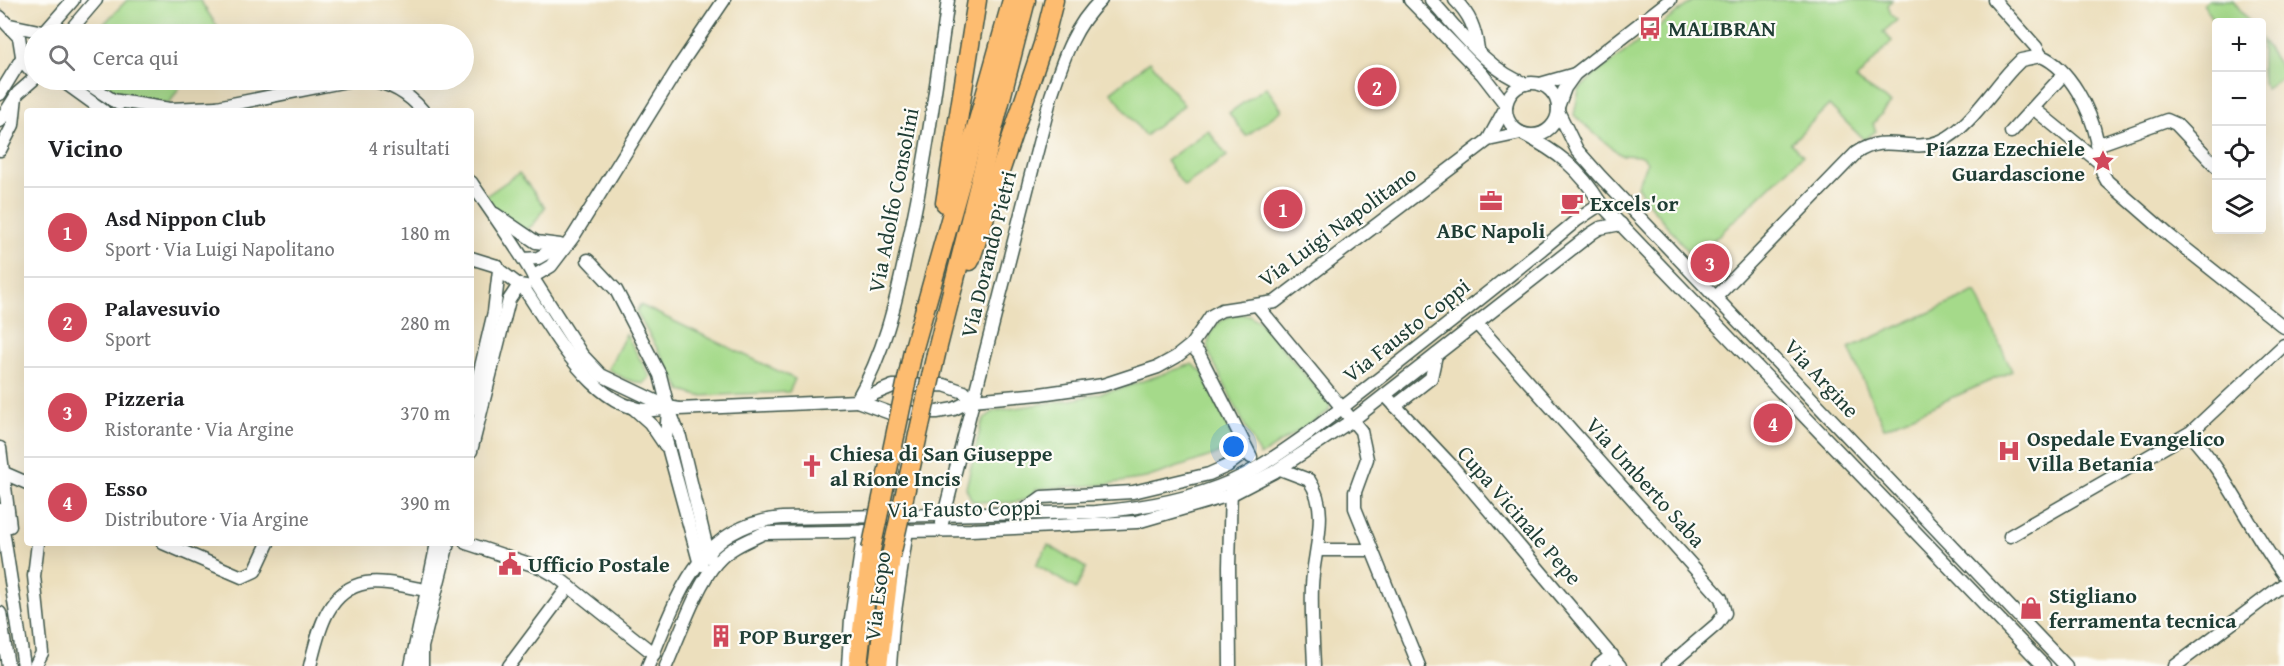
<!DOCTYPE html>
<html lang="it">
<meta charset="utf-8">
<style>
body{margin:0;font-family:"Gentium Book Plus",serif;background:#f6f6f6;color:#202124}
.controls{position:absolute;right:18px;top:18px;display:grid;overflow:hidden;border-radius:6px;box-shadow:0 6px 24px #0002}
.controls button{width:54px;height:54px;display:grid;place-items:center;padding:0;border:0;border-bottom:2px solid #e0e0e0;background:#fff;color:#202124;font:30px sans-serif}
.you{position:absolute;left:1234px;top:447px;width:21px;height:21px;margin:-15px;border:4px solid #fff;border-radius:50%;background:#1a73e8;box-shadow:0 0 0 9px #1a73e833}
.badge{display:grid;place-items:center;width:39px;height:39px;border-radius:50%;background:#d1495b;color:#fff;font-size:20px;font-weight:700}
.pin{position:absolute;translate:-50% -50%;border:3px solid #fff;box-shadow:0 2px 6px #0006}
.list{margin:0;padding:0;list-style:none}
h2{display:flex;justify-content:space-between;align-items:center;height:78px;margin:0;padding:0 24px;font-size:26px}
h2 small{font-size:20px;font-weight:400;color:#757577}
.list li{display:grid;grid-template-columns:39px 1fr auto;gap:18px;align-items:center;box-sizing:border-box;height:90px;padding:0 24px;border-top:2px solid #e0e0e0}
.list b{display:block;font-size:22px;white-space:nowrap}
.list p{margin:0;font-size:20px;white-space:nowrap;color:#757577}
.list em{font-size:20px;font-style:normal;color:#757577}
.icon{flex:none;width:33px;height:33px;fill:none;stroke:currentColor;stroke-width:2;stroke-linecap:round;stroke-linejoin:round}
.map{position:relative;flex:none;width:2284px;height:666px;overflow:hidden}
.search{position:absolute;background:#fff;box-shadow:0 6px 24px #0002;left:24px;top:24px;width:450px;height:66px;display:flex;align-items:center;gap:15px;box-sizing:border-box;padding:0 21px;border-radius:33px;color:#757577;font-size:22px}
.panel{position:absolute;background:#fff;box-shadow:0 6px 24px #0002;left:24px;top:108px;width:450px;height:438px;border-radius:6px}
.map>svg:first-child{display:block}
</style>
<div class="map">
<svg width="2284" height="666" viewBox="0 0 2284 666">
<rect width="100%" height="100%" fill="#fdfcf7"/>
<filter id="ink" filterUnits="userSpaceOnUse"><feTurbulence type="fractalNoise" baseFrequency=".0167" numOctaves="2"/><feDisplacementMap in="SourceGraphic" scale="12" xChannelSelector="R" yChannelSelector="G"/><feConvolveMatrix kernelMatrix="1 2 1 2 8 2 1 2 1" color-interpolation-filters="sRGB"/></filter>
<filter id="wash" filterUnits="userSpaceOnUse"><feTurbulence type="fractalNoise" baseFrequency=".008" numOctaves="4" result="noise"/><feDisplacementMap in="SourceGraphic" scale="24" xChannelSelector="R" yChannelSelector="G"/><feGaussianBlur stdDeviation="1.35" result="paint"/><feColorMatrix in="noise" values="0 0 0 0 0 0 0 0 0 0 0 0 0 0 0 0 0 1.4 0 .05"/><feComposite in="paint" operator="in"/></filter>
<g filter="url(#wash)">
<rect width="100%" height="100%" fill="#ecdfbd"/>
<!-- green -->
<g fill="#a5da8a" stroke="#628c5f" stroke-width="1.5">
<path d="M127,0H200L218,28L213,34H94Z"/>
<path d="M1694,0H1892L1888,5L1891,15L1897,20L1883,32L1892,41L1856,80L1891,103L1873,124L1876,131L1864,140L1829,105L1791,143L1803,155L1701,252L1706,257L1699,265C1689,255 1683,245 1675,235C1661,219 1648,204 1637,186L1647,162L1642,156L1621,155C1605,142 1589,130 1574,115L1579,90L1593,76Z"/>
<path d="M2208,0H2233L2249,22L2216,23L2203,4Z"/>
<path d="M2262,40L2284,72V76L2266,89L2262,82Z"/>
<path d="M1150,61L1184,105L1145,136L1111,92Z"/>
<path d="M94,80H184L169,104L117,93Z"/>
<path d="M1266,87L1282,110L1246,136L1229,113Z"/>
<path d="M1208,130L1227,156L1184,186L1166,161Z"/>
<path d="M519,173L545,207L534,224L523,232L500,220L486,196Z"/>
<path d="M1976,292L2012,371L1884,428L1849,348Z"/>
<path d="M640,305L795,379L789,392L699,396L682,391L636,312Z"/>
<path d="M1237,314L1249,315L1261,323L1330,404L1329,411L1260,456L1209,353C1206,332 1217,319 1237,314Z"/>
<path d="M626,334L650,377L643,384L625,379L608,369Z"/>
<path d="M1192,364L1202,372L1233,439L1226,451L1146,478L1100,485L1036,489C1030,509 988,501 972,501L966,488L981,425L984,419L994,411L1076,399L1122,388Z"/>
<path d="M1048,545L1086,568L1076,589L1036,565Z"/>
</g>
</g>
<g filter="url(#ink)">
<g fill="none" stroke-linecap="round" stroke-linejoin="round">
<!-- minor casing -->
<g stroke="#3e5549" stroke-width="15">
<g id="minor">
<path d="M1410,0L1482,74L1506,105"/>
<path d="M1431,0C1458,29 1488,71 1526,84"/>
<path d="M1455,0C1470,15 1475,28 1478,49"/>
<path d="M1994,0L2036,47L2041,56"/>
<path d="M0,17L19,37L23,62L34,74"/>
<path d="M10,25L53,34"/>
<path d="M45,32L73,0"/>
<path d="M67,34L96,0"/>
<path d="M61,80L104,111"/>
<path d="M82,80L119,104"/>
<path d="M368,80C391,83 408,93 423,111"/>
<circle cx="1532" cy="109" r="26"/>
<path d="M1540,84L1575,74"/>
<path d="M0,94L22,58"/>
<path d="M112,100L170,109L216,107"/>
<path d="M1558,107L1565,88L1575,74L1670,0"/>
<path d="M208,111L217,107L352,80"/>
<path d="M1558,111L1577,150L1601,177L2066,666"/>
<path d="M2039,113L2099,162"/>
<path d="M0,121L18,93L34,79"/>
<path d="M2011,132L2064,74"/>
<path d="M1521,133C1558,152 1579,168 1601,204L2044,666"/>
<path d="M1488,140L1506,107"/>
<path d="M2097,145L2167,120L2176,124L2216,166"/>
<path d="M0,150L13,125L16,96"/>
<path d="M471,182C480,196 534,271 534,280L582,355L601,375L668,407L679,409L857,401L893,386L944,385L964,392L972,400"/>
<path d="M495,214L536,242L560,245"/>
<path d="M471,258L497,266"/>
<path d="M524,259L538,258L559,246"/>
<path d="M588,260L616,290L660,375L668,407L680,437L709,557"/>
<path d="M497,266L499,270L519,285L526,286"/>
<path d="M534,276L551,266L573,237L678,68L724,0"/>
<path d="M523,287C553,330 600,426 667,408"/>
<path d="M1717,296L1856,153C1886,132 1911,154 1941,141C1966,131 1993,89 2012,69L2021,60L2041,56C2070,68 2091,111 2097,140C2100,155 2098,168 2107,181L2171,237L2284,327"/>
<path d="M1257,305L1361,431L1367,459L1355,492V508L1419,666"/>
<path d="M1476,323L1721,598L1725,613L1717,624L1668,666"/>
<path d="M1191,345L1199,354L1251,457"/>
<path d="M1385,395L1451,465L1620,666"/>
<path d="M857,400C884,353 895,306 906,253C925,170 936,85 948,0"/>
<path d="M857,401L890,413L937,412L954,409L972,400L1040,394L1103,385L1158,367L1176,357L1191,345L1211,316L1222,310L1275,302L1488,140L1521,133"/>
<path d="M631,406L650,423L665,445"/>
<path d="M1395,406L1431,378L1436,355"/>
<path d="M668,408L666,440L699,561L702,565"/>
<path d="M471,409L494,312L499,270"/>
<path d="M2189,434C2228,475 2250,530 2284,575"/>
<path d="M0,448L10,526"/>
<path d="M471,451L509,300L519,285"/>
<path d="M1280,469L1309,480C1331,512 1313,551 1312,586C1311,612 1313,639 1314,666"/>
<path d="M4,473L27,483"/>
<path d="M0,510L24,666"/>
<path d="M1020,513L1042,497L1133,492L1209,474L1227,466L1247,451"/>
<path d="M942,523L1051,96C1063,60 1073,27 1101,0"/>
<path d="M2010,536L2191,432L2284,345"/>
<path d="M163,543L242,577L255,571L268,543"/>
<path d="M466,543L542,568L556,576L654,654"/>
<path d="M1317,550H1370"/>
<path d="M0,613L8,666"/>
<path d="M35,666L42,653L34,576L38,543"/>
<path d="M310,666C318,634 326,590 366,583C384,580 407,587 426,590"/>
<path d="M411,666L437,543"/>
<path d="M422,666V647L448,543"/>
<path d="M509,666L569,586"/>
<path d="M648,666C677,599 697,525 782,518L1095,512C1142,508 1189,500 1232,481C1282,458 1341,408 1385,374C1449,323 1514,273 1577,220L1601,204"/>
<path d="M666,666C679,637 697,584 717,562C729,548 747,541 764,533L971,530L1137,522L1230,495L1274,472L1354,419L1592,233L1600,228L1621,224"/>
<path d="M848,666L851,619L864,531"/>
<path d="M890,666L893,625L907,530"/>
<path d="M1230,666L1229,567L1231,487"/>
<path d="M1598,666L1612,655"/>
<path d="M2175,666L2284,584"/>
</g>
</g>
<!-- highway casing -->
<g stroke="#3e5549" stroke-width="21">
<g id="highway">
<path d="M945,203L977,0"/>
<path d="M970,261L1043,44L1054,0"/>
<path d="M913,351L1012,0"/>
<path d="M936,354L1026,0"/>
<path d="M858,666L871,550"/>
<path d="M878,666L891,556"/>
</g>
</g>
<!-- minor -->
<use href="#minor" stroke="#fff" stroke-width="12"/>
<!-- highway -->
<use href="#highway" stroke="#fdbc70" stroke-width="18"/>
<!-- highway-bridge casing -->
<g stroke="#3e5549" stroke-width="21" stroke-linecap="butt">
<g id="highway-bridge">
<path d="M871,550L913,351"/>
<path d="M891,556L936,354"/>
</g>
</g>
<!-- highway-bridge -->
<use href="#highway-bridge" stroke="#fdbc70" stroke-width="18"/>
</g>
</g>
<!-- icons -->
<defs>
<g id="bus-bare" transform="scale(1.8)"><path d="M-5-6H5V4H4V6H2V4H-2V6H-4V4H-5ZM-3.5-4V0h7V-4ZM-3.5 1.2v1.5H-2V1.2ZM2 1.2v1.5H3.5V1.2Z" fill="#d1495b" stroke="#fdfcf7" stroke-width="2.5" paint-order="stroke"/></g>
<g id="sight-bare" transform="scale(1.8)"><path d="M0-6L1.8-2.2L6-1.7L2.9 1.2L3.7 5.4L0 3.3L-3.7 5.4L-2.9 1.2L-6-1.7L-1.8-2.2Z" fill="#d1495b" stroke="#fdfcf7" stroke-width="2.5" paint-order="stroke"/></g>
<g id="office-bare" transform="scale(1.8)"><path d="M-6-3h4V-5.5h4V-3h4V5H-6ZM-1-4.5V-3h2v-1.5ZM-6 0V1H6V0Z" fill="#d1495b" stroke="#fdfcf7" stroke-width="2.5" paint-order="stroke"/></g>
<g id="cafe-bare" transform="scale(1.8)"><path d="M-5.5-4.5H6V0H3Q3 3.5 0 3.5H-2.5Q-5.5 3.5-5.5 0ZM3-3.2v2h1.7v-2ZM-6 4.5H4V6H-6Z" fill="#d1495b" stroke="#fdfcf7" stroke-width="2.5" paint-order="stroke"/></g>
<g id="hospital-bare" transform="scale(1.8)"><path d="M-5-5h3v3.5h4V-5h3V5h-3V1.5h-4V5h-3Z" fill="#d1495b" stroke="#fdfcf7" stroke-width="2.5" paint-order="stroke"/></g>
<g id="church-bare" transform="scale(1.8)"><path d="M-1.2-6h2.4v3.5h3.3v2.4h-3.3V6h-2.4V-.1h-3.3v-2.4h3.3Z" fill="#d1495b" stroke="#fdfcf7" stroke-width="2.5" paint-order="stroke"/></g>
<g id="civic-bare" transform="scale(1.8)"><path d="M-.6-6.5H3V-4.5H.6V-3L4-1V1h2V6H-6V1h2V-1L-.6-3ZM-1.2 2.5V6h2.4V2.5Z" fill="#d1495b" stroke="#fdfcf7" stroke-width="2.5" paint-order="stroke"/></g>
<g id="shop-bare" transform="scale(1.8)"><path d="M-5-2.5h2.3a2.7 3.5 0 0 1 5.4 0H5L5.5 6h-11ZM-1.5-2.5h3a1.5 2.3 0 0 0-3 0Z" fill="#d1495b" stroke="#fdfcf7" stroke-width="2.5" paint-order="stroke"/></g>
<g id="building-bare" transform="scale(1.8)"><path d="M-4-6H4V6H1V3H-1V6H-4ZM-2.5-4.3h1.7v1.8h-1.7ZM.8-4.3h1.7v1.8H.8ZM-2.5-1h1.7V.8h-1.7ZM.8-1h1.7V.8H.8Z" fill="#d1495b" stroke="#fdfcf7" stroke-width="2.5" paint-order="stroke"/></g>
</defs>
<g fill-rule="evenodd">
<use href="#bus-bare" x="1650" y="28"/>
<use href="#sight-bare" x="2103" y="161"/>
<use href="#office-bare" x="1491" y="201"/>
<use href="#cafe-bare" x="1572" y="203"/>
<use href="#hospital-bare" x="2009" y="451"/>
<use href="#church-bare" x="812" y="466"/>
<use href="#civic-bare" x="510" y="564"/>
<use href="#shop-bare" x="2031" y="608"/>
<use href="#building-bare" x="721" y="636"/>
</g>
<g text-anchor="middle" stroke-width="4.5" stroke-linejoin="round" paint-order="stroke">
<!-- poi labels -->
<g font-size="22" font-weight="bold" fill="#1f3d34" stroke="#fdfcf7" text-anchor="start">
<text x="1668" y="36">MALIBRAN</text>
<text x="2085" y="156" text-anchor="end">Piazza Ezechiele<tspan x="2085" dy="25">Guardascione</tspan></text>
<text x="1590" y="211">Excels'or</text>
<text x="1491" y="238" text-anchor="middle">ABC Napoli</text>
<text x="2027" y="446">Ospedale Evangelico<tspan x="2027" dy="25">Villa Betania</tspan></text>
<text x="830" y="461">Chiesa di San Giuseppe<tspan x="830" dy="25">al Rione Incis</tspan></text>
<text x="528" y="572">Ufficio Postale</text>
<text x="2049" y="603">Stigliano<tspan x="2049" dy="25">ferramenta tecnica</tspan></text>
<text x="739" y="644">POP Burger</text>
</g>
<!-- street labels -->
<g font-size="22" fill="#1f3d34" stroke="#fdfcf7">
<text transform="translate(893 200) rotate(-79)" y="8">Via Adolfo Consolini</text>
<text transform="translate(1337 226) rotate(-36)" y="8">Via Luigi Napolitano</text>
<text transform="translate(988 254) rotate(-76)" y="8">Via Dorando Pietri</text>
<text transform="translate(1406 330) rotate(-38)" y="8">Via Fausto Coppi</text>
<text transform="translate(1822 378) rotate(47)" y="8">Via Argine</text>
<text transform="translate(1646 482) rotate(48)" y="8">Via Umberto Saba</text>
<text transform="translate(964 508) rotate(-1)" y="8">Via Fausto Coppi</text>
<text transform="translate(1520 515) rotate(49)" y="8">Cupa Vicinale Pepe</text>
<text transform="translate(877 596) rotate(-83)" y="8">Via Esopo</text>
</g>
</g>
</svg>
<div class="controls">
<button>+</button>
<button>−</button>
<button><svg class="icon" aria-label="locate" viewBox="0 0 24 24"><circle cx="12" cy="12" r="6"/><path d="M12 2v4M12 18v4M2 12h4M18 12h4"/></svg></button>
<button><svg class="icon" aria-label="layers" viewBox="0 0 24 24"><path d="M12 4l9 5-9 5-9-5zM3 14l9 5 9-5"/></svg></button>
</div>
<div class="you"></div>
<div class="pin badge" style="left:1283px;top:209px">1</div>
<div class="pin badge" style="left:1377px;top:87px">2</div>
<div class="pin badge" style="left:1710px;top:263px">3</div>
<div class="pin badge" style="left:1773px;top:423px">4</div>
<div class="search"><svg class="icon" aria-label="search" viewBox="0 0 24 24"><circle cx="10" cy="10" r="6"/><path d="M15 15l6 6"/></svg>Cerca qui</div>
<section class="panel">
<h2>Vicino<small>4 risultati</small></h2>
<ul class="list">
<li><span class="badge">1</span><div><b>Asd Nippon Club</b><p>Sport · Via Luigi Napolitano</p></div><em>180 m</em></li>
<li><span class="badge">2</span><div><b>Palavesuvio</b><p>Sport</p></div><em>280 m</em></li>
<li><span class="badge">3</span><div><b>Pizzeria</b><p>Ristorante · Via Argine</p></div><em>370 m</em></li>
<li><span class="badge">4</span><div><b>Esso</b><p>Distributore · Via Argine</p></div><em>390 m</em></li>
</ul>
</section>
</div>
